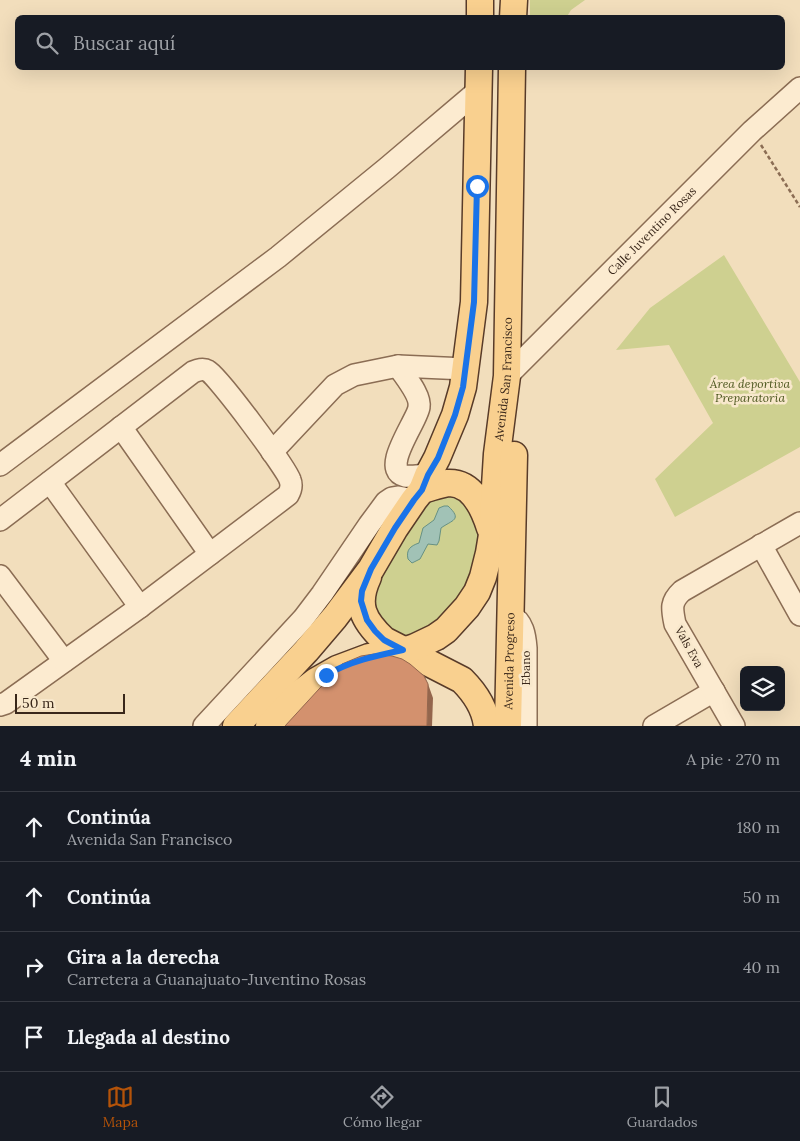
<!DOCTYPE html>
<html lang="es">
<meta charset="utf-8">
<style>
body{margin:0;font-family:Lora,serif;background:#20242c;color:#f1f3f6}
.controls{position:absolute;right:15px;bottom:15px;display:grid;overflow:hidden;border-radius:8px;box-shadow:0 5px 20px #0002}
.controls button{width:45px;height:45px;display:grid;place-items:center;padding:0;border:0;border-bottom:1px solid #363941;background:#171b24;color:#f1f3f6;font:25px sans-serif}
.scale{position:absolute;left:15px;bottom:12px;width:110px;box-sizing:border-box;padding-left:5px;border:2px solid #39271a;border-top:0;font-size:14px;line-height:18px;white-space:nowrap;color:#39271a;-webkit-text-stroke:4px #f8e8cc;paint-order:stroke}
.stop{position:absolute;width:15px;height:15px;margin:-11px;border:4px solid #1a73e8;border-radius:50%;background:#fff}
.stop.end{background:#1a73e8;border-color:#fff;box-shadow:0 1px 5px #0008}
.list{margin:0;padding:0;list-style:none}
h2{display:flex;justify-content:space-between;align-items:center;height:65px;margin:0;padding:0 20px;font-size:21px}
h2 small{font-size:16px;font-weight:400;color:#9ea1a6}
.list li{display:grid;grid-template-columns:32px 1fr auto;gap:15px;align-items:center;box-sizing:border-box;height:70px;padding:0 20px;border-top:1px solid #363941}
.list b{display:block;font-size:19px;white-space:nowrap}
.list p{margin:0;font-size:16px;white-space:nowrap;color:#9ea1a6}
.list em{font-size:16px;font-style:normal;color:#9ea1a6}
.icon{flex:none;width:28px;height:28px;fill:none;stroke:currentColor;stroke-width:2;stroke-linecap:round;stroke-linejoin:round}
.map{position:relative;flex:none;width:800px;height:726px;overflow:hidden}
.search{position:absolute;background:#171b24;box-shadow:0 5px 20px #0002;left:15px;right:15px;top:15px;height:55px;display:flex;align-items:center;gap:12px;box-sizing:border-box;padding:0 18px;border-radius:8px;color:#9ea1a6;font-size:19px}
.sheet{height:345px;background:#171b24}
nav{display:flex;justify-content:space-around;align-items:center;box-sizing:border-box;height:70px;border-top:1px solid #363941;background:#171b24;font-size:14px;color:#9ea1a6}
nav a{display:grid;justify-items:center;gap:2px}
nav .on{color:#b45309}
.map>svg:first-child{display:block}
</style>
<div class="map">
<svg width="800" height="726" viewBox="0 0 800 726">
<rect width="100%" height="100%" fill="#f2debc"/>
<!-- green -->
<g fill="#ced090">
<path d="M530,0H585L571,10L566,18L530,17Z"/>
<path d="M724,255L800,382V447L675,517L655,479L713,423L669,345L616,350L650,308Z"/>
<path d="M459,494L479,517L481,557L458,609L412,638C367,628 370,594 389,561C394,552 401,545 406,536C411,528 426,503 433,499C438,497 453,495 459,494Z"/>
</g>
<!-- water -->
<path fill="#a1c2b6" stroke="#679183" d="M444,506H448C463,520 452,520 441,528L439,541L437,545L428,544L420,559L412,563L408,559C406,550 410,546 419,543L423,528L434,520L439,508Z"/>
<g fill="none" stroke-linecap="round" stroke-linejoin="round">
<!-- minor casing -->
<g stroke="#8b6d54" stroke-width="24">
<g id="minor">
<path d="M398,366C405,377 421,395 419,407C418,420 379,470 405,476C412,477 421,475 428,475"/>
<path id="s1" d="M507,376L752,131L800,88"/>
<path d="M121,427L210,554"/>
<path d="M272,452L335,385L354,375L398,366L466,369"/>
<path d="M0,465L278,257L387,168L479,90"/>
<path d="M50,482L140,607"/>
<path d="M0,520L193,372C198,370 203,368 208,371C217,375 287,469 290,480C292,485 291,490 288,495L140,607L6,703L0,705"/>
<path d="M761,545L800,615"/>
<path d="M0,576L64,661"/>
<path d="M511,616C523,621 525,636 526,648V726"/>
<path d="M204,726L303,619L322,594L369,525L386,502L392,498L398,497L414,500"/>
<path d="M654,726L714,691"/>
<path d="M734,726L675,624C672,609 670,602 682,591L800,523"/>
</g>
</g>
<!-- major casing -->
<g stroke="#583b29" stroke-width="29">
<g id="major">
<path d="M480,18V0"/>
<path d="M513,18L514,0"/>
<path d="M422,490C430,488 440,484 448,483C473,482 484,509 490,528"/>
<path d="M368,577C355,605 363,620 384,640L462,680C475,693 485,707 487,726"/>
<path d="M236,726L306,651L335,617L371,569L395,528L414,500L422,490L428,475L437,458L455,415L463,387L474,302L479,68"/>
<path id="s2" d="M269,726L298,695L316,681L337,669L369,657L403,651L415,647L436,637L446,630L467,607L477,592L483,577L489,553L492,535L497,454L507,376L512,68"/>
<path id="s3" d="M508,726L514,455"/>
</g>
</g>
<!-- path -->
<path stroke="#8b6d54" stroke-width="2.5" stroke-dasharray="4 2.5" stroke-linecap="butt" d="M761,145L800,207"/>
<!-- minor -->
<use href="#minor" stroke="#fcebd0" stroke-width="21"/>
<!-- major -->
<use href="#major" stroke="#f9d08f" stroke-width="26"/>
</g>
<!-- shaded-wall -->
<path fill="#94664d" d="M428,684L433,698L432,726H427Z"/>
<!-- building -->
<path fill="#d3916e" stroke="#94664d" d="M374,654L392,656L402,659L410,664L424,676L428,684L427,726H285L342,664L361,656Z"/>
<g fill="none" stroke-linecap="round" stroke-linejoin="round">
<!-- route -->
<path stroke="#1a73e8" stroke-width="6" d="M326,675C351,661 375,656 403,650L384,640L375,631L367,620L361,601L362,591L371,569L395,528L414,500L422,490L428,475L438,458L455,415L463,387L474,302L477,186"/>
</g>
<g text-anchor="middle" stroke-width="5" stroke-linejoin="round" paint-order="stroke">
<!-- street labels -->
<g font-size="12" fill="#39271a" stroke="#f8e8cc">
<text dy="4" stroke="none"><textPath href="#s1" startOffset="205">Calle Juventino Rosas</textPath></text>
<text dy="4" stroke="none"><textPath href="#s2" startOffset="471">Avenida San Francisco</textPath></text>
<text transform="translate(689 647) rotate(61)" y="4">Vals Eva</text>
<text dy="4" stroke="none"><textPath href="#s3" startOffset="65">Avenida Progreso</textPath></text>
<text transform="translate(526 668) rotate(-90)" y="4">Ebano</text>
</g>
<!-- park labels -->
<g font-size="12" font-style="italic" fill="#4d571f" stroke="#f8e8cc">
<text x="750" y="388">Área deportiva<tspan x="750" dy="14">Preparatoria</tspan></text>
</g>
</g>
</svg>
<div class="controls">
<button><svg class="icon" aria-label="layers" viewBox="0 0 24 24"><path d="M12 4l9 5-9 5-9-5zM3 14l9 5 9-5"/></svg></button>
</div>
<div class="scale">50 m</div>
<div class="stop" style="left:477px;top:186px"></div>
<div class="stop end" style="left:326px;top:675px"></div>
<div class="search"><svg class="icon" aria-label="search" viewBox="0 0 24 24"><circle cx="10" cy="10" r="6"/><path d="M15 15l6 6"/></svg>Buscar aquí</div>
</div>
<section class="sheet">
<h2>4 min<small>A pie · 270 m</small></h2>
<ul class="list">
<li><svg class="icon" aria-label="ahead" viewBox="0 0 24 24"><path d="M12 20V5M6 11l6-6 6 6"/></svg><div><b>Continúa</b><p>Avenida San Francisco</p></div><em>180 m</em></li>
<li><svg class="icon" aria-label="ahead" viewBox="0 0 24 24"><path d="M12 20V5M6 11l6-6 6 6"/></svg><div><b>Continúa</b></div><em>50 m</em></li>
<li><svg class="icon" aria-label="right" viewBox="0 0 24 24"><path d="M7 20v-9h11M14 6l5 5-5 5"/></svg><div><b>Gira a la derecha</b><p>Carretera a Guanajuato-Juventino Rosas</p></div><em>40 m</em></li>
<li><svg class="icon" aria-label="arrive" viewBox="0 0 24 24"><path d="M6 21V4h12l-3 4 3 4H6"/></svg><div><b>Llegada al destino</b></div></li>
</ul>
</section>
<nav>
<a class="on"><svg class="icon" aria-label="map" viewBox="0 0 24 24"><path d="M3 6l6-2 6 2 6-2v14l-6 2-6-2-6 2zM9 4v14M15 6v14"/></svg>Mapa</a>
<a><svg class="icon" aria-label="directions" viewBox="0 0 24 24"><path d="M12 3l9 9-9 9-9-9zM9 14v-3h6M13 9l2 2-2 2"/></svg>Cómo llegar</a>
<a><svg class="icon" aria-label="saved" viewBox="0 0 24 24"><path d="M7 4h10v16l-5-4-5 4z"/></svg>Guardados</a>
</nav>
